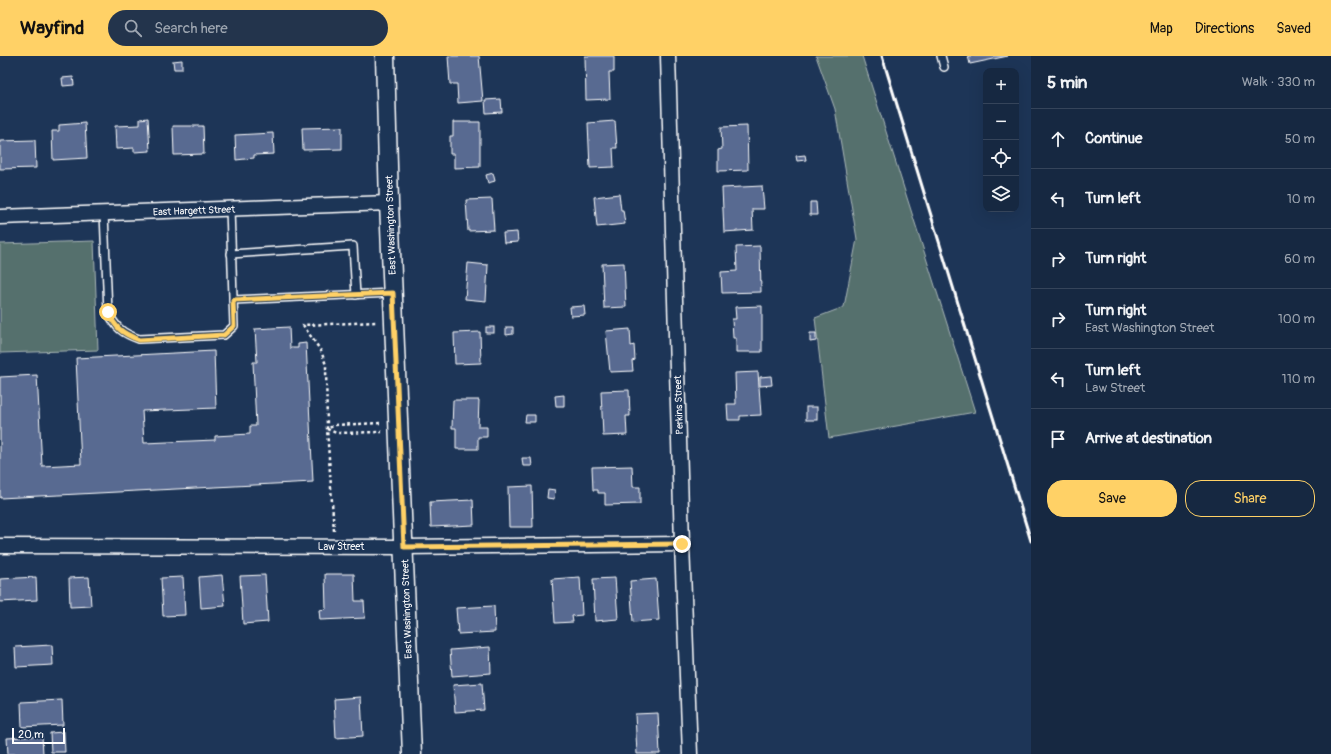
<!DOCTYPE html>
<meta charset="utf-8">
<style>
body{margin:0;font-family:Pangolin,sans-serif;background:#23344c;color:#f1f3f6}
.controls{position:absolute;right:12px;top:12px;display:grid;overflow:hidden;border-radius:8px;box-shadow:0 4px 16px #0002}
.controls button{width:36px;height:36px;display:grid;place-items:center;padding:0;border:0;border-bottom:1px solid #35445a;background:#162841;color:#f1f3f6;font:20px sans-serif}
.scale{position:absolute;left:12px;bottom:10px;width:53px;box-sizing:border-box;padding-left:4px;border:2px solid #fff;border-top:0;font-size:11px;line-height:14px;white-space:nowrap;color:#fff;-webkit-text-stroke:3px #1d3557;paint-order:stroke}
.stop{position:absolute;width:12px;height:12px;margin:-9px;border:3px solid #ffd166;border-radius:50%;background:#fff}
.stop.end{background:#ffd166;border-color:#fff;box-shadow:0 1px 4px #0008}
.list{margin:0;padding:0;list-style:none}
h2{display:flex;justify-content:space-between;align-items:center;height:52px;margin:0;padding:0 16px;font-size:17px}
h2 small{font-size:13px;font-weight:400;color:#9ea6b1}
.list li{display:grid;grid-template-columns:26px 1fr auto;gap:12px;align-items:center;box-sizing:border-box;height:60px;padding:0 16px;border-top:1px solid #35445a}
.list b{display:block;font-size:15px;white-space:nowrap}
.list p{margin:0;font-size:13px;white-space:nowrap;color:#9ea6b1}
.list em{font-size:13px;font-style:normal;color:#9ea6b1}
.actions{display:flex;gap:8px;padding:12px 16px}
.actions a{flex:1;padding:9px 0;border:1px solid #ffd166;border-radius:16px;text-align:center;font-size:14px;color:#ffd166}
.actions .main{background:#ffd166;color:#111}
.icon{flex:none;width:22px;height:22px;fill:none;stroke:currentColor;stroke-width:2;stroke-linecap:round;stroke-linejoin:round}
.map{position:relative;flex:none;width:1031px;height:698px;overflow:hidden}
header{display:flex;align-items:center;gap:24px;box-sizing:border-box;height:56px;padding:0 20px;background:#ffd166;color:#111}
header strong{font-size:19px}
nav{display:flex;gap:22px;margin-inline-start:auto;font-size:14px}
.search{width:280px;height:36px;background:#23344c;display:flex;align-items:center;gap:10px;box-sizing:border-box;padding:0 14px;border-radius:22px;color:#9ea6b1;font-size:15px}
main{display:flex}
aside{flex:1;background:#162841}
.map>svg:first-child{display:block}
</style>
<header>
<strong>Wayfind</strong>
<div class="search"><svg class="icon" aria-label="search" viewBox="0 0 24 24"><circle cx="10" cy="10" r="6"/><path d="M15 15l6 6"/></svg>Search here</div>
<nav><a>Map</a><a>Directions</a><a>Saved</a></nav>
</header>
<main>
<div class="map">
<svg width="1031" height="698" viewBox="0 0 1031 698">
<rect width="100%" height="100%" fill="#1d3557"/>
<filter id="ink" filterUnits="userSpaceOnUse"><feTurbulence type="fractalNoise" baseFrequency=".025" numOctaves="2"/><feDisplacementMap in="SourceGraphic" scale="8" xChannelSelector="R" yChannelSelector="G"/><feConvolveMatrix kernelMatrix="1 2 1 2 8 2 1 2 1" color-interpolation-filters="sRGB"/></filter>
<g filter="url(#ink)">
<!-- green -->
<g fill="#556f6d" stroke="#aab7b6">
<path d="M816,0H862L975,356L829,382L815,262L844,251L857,183L835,53Z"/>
<path d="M94,185L98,294L0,297V188Z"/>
</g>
<!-- building -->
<g fill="#586a91" stroke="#fff">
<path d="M448,0H479L483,45L458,47L457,28H450Z"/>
<path d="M585,0H614V16H609L610,43L586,44Z"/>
<path d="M968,0H1008L970,8Z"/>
<path d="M182,4V13H174L173,5Z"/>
<path d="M73,21L74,29L63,30L62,22Z"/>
<path d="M501,43L502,56L486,57L485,44Z"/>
<path d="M148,62L150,95L134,96V92L116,93L115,70L140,69V63Z"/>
<path d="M615,65L617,92H613L614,111L590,112L588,67Z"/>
<path d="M453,66H480V111L454,112V98H450V80H453Z"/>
<path d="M85,67L87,102L53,104L52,75H59V69Z"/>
<path d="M173,70H203L204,98L174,99Z"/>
<path d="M747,70L748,114L718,115V94L722,93L721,71Z"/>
<path d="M342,71V93L303,94L302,72Z"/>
<path d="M273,77L274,98L254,99V102L236,104L235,79Z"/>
<path d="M35,84L36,112L0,113V85Z"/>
<path d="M805,99L806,104L797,105L796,100Z"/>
<path d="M493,117L495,125L488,127L486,119Z"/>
<path d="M762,130L764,153H752L753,174L724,176L722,132Z"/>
<path d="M619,138L621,154H623L625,168L597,171L594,141Z"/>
<path d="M492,143L494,174L468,175L466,144Z"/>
<path d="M810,146H816L817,159H810Z"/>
<path d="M517,176L518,186L504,187L503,177Z"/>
<path d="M760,190L761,236L722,237L721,216L737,215L736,191Z"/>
<path d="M468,207L488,209L486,245L465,243Z"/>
<path d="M624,207L626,251L604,252L602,208Z"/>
<path d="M584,250L585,259L571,260L570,251Z"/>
<path d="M762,250V296H736V282H733L732,263H736L735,251Z"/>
<path d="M289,271L290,292H298V288L306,287L313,426L0,442V321L37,319L42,410L81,408L76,302L214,295L216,352L142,355L144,387L215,384V380L250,378V370H256L253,306H257L255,273Z"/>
<rect x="486" y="271" width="8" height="6"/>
<path d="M506,271H513V278L506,279Z"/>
<path d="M630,273L631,290L634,289L635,304L632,305L633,315L610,316L606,275Z"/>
<path d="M480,276L481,307L455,308L454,277Z"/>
<path d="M810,277H816V285L810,286Z"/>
<path d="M758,316L761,359L740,360V364H728L727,348H736L735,317Z"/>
<path d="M771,320L772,329L760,330V321Z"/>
<path d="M629,334L630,360H626L627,379L603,380L601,335Z"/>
<path d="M564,339V350H556L555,340Z"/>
<path d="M453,344H479L478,371H487V381H478V393H456V372H452Z"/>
<rect x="806" y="351" width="11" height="13"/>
<path d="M526,359H535V366H525Z"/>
<path d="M522,402H531L532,410H523Z"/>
<path d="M632,410L633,431H640V448L605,449V437H598V434H593L592,411Z"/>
<path d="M532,430L533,471H509L508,431Z"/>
<path d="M548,433L555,434L554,443L547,442Z"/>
<path d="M473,444L474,469L431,471L430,446Z"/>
<path d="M325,518H354L355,545H364L365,562L320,564L319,554L326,553Z"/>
<path d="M222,519L225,550L201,552L199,521Z"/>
<path d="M265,519L268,566L243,568L240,520Z"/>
<path d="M36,521L37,544L0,546V523Z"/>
<path d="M89,521L91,550L70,551L69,522Z"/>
<path d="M183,521L185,559L163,560L161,522Z"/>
<path d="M580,521L582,559L572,560L573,566L555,567L552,523Z"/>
<path d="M615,522L618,563L595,565L593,523Z"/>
<path d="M656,523L659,564L633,566L630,525Z"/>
<path d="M494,550L495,576L458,578L456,552Z"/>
<path d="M52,589L53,609L16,611L15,591Z"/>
<path d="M490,591L491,617L452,620L450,594Z"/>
<path d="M482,627L484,654L455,656L453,629Z"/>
<path d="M361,641L363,680L336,682L334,643Z"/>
<path d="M62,644L63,669L22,671L21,646Z"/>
<path d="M658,657L660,698H637L635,658Z"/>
<path d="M64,676L65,696H51L50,677Z"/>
<path d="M42,680L43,698H8L7,682Z"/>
</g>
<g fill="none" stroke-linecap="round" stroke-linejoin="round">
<!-- service casing -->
<g stroke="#fff" stroke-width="10">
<g id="service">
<path d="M941,0L944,11"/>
<path d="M104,157L108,256C116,272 122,277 139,283L224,279L234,270L230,153"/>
<path d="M231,198L353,190L356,239"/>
<path d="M233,244L393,237"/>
</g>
</g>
<!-- minor casing -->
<g stroke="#fff" stroke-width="17">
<g id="minor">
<path d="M668,0L682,488L690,698"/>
<path d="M0,161L389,147"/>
<path d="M0,490L404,491L682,488"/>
</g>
</g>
<!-- tertiary casing -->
<g stroke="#fff" stroke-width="21">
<path id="tertiary" d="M385,0L389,147L412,698"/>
</g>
<!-- path -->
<g stroke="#fff" stroke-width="2.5" stroke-dasharray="3 3" stroke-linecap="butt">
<path d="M380,367L335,369L327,373L336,377L382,376"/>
<path d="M334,475L327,373L326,309L321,295L303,269L378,266"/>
</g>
<!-- service -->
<use href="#service" stroke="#1d3557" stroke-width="7"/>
<!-- minor -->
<use href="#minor" stroke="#1d3557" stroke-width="14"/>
<!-- tertiary -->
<use href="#tertiary" stroke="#1d3557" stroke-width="18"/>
<!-- rail -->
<path stroke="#fff" stroke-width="3" d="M882,0L1031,485"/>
</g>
</g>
<g fill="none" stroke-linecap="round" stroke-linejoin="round" filter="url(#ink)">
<!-- route -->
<path stroke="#ffd166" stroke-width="5" d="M108,256C116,273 122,277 139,284L224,279L234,270L233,244L393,237L404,491L682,488"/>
</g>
<g text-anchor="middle" stroke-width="3" stroke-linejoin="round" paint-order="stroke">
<!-- street labels -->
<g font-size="10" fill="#fff" stroke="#1d3557">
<text transform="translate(194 154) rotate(-2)" y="4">East Hargett Street</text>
<text transform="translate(390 169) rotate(-92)" y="4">East Washington Street</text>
<text transform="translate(678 349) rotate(-92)" y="4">Perkins Street</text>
<text x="341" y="494">Law Street</text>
<text transform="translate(406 553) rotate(-92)" y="4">East Washington Street</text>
</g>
</g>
</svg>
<div class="controls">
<button>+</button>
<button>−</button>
<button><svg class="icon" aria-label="locate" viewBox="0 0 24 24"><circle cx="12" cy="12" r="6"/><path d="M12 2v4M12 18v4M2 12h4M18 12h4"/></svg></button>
<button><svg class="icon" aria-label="layers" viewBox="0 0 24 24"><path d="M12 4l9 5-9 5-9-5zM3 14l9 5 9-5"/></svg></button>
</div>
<div class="scale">20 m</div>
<div class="stop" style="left:108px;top:256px"></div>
<div class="stop end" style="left:682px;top:488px"></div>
</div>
<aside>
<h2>5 min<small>Walk · 330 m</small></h2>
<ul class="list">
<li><svg class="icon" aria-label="ahead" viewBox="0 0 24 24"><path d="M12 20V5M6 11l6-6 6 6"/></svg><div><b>Continue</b></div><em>50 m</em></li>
<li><svg class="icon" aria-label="left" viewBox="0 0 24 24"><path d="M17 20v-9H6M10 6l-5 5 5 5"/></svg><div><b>Turn left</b></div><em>10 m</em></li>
<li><svg class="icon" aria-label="right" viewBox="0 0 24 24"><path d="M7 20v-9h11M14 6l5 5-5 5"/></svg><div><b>Turn right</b></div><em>60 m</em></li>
<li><svg class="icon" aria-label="right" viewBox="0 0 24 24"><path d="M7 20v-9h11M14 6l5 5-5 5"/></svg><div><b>Turn right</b><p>East Washington Street</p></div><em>100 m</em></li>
<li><svg class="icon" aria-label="left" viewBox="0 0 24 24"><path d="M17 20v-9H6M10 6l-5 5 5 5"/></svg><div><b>Turn left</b><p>Law Street</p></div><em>110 m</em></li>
<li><svg class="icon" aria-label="arrive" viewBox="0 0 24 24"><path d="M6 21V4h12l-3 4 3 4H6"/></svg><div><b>Arrive at destination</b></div></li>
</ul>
<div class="actions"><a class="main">Save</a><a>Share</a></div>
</aside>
</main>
